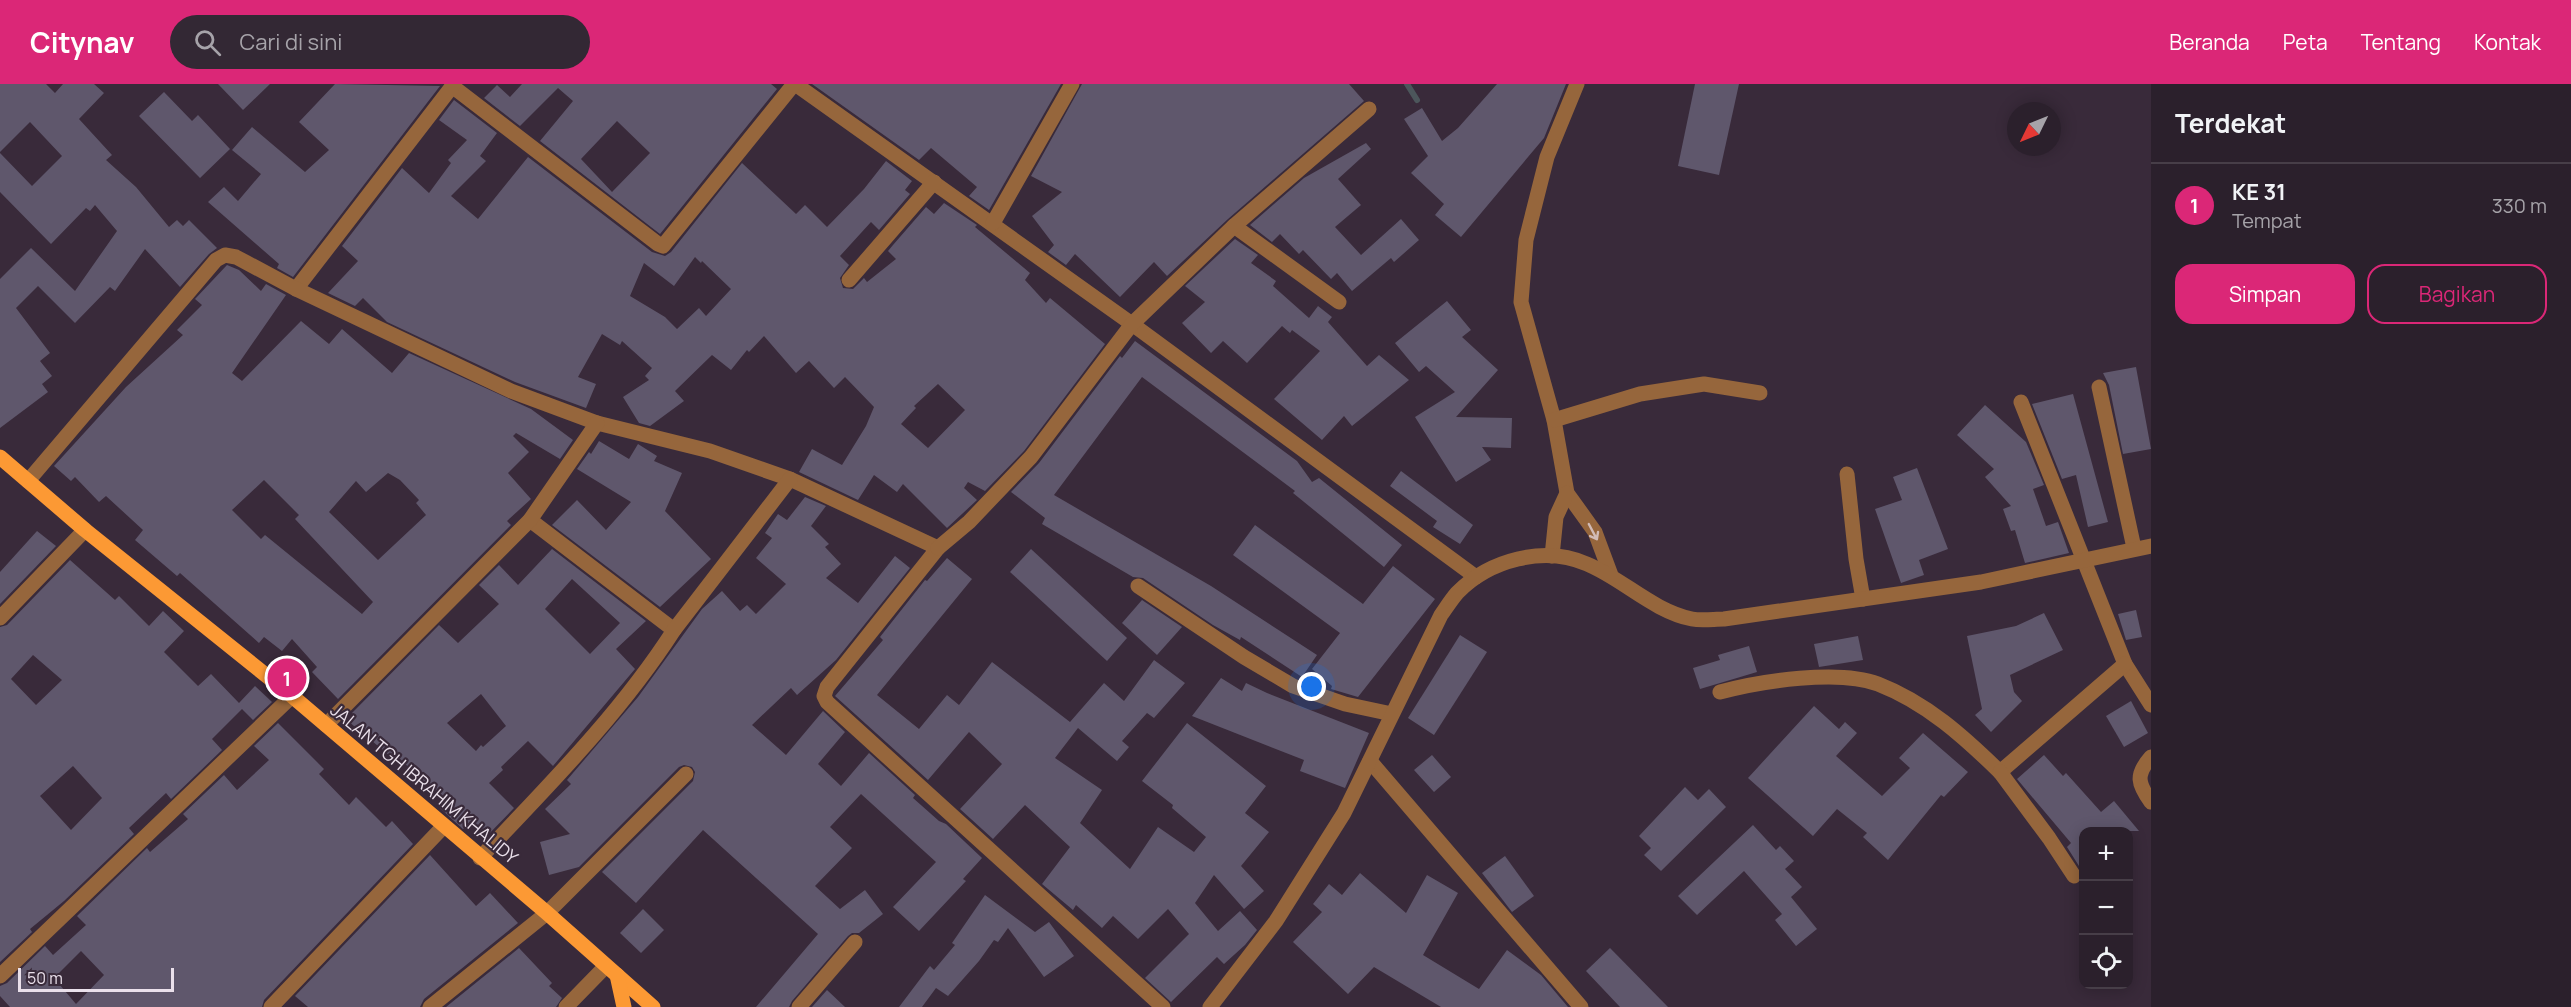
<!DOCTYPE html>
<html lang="id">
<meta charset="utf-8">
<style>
body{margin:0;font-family:Manrope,sans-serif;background:#332834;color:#f1f3f6}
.controls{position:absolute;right:18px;bottom:18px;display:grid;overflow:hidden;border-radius:12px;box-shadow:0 3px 15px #0003}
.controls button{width:54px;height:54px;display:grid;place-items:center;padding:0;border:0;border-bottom:2px solid #473e48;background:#2b202c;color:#f1f3f6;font:30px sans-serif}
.compass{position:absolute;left:2007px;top:18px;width:54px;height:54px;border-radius:50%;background:#2b202c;box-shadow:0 3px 15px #0003;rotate:227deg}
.scale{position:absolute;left:18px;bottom:15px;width:156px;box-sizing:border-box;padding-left:6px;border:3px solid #eae0eb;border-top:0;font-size:16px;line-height:21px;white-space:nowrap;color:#eae0eb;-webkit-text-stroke:4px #392a3a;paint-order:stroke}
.you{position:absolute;left:1312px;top:603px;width:21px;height:21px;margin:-15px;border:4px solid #fff;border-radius:50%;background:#1a73e8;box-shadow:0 0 0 9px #1a73e833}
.badge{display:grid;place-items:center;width:39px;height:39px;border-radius:50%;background:#db2777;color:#fff;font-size:20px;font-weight:700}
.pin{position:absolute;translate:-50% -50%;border:3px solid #fff;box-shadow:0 2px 6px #0006}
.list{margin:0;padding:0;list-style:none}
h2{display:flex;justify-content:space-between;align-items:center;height:78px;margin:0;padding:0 24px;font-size:26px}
h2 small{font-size:20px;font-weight:400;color:#a6a3a9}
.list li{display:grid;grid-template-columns:39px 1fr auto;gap:18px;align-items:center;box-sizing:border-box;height:84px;padding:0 24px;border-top:2px solid #473e48}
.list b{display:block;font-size:22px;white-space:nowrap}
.list p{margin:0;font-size:20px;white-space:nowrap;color:#a6a3a9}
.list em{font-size:20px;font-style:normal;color:#a6a3a9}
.actions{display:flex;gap:12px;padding:18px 24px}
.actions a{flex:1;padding:14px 0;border:2px solid #db2777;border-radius:18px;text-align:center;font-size:21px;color:#db2777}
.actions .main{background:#db2777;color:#fff}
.icon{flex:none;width:33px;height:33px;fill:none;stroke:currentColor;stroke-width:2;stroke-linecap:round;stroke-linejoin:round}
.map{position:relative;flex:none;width:2151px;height:923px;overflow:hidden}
header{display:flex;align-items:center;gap:36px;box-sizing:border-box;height:84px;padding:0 30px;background:#db2777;color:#fff}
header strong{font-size:28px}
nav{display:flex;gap:33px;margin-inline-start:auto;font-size:21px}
.search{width:420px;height:54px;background:#332834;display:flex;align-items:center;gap:15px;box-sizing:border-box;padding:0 21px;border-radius:33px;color:#a6a3a9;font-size:22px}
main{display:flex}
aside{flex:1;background:#2b202c}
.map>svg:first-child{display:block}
</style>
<header>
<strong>Citynav</strong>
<div class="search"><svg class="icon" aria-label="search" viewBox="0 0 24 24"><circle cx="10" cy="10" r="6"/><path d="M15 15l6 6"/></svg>Cari di sini</div>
<nav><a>Beranda</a><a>Peta</a><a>Tentang</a><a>Kontak</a></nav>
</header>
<main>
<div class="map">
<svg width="2151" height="923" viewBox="0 0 2151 923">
<rect width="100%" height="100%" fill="#392a3a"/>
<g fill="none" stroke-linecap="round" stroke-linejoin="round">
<!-- stream -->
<path stroke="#4c565b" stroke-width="6" d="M1407,0L1417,16"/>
</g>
<!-- building -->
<g fill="#5f576c" fill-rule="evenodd">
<path d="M0,0H46L55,9L63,0H94L104,9L79,35L112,71L106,76L136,103L169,143L177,136L183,142L189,136L217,164L209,170L180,203L145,165L115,207L110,203L75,239L38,202L16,224L50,269L40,277L52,292L42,300L48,308L0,344V195L31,164L75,207L117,147L95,121L90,127L86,124L51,160L0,108V69L32,102L62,72L30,38L0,68Z"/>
<path d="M218,0H270L243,26Z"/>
<path d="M335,0L440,2L293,193L277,184L279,180L208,118L224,103L238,117L261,90L232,66L252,43L305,88L329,66L299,38Z"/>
<path d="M522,0H771L777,5L660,150L540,57L573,17L558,4L520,42L484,14L497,1L510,13ZM617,37L650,69L612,108L581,75Z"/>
<path d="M812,0H1061L989,126L969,112L977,103L931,64L919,76Z"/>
<path d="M1082,0H1349L1364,17L1228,135L1167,192L1154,178L1120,213L1075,170L1066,181L1048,168L1054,161L1032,132L1062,108L1031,92Z"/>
<path d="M1497,0H1566L1544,54L1461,153L1435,131L1444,120L1411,89L1428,72L1404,35L1422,24L1442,57L1458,44Z"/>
<path d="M1695,0H1739L1719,91L1678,82Z"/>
<path d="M164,8L192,37L198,31L230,65L200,94L139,32Z"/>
<path d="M454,16L497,49L480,72L486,77L451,112L478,135L528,73L652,168L665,172L671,168L742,79L796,130L805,121L827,143L864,105L886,77L912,97L905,106L910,110L879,146L871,138L840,172L849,181L840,194L843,204L853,205L864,194L867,198L896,175L888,167L893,161L926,123L934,130L944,119L977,141L975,143L1030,189L1025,196L1046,219L1050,214L1105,260L1024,367L985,407L968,398L964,404L977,416L947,444L903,400L897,408L874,391L858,416L799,388L812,365L842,381L866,342L874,323L845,293L834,304L809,277L796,289L764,252L749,268L747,266L731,286L712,271L675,307L684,317L650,342L639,339L623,313L649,296L645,292L652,284L622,257L620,261L602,250L578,293L596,300L586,324L515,298L387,238L363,214L355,222L328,209L358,177L342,162L402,84L429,109L451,79L448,76L467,56L439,36ZM695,173L701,179L702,177L731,205L706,232L699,224L677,245L665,233L630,212L644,179L674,202ZM938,300L965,326L928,364L901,340L916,324L914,322Z"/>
<path d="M1366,59L1371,65L1338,95L1361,121L1335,143L1361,171L1401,135L1419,156L1394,178L1391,174L1352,207L1337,189L1331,195L1303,166L1299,170L1280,150L1272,158L1250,141L1304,94Z"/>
<path d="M1235,155L1258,171L1251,179L1276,197L1273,202L1309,234L1318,222L1332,233L1328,238L1367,282L1379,271L1409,296L1352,342L1344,332L1322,356L1274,315L1320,267L1292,246L1290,249L1282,242L1247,279L1223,257L1211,269L1182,239L1205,218L1185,202Z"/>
<path d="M227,181L239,186L261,207L266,200L286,211L232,289L242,297L301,237L329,260L342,245L392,289L409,269L531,325L573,356L560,375L516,349L513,352L529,368L508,389L531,415L507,437L511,441L338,615L312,588L317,583L292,555L282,567L264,553L259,559L180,489L177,492L135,456L143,446L106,412L99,418L75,393L71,397L54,382L126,303L183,251L177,246L202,221L195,215ZM388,389L400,396L419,416L416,419L426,431L378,476L329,428L356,397L366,408ZM264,396L299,431L295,435L373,518L362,530L265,451L261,455L232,426Z"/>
<path d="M1447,217L1471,246L1462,253L1498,286L1456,333L1512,334L1511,364L1482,363L1491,376L1456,398L1415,333L1455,308L1426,282L1419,288L1395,259Z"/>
<path d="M1135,257L1297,377L1312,398L1319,394L1402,461L1384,483L1293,409L1295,407L1142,293L1054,411L1211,502L1317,571L1302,593L1241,553L1240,556L1213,541L1143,494L1133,493L1042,440L1045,434L1011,408L1039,379L1120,272L1122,274Z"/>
<path d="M2136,283L2151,365L2123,370L2109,301L2103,289Z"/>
<path d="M2073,310L2108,438L2088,443L2076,391L2062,395L2032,320Z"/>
<path d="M1985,321L2026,358L2044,401L2033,405L2046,442L2058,438L2069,469L2025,479L2015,446L2011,447L2003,425L2011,422L1985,393L1994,385L1957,351Z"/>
<path d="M599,357L629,375L638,360L657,372L654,377L682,389L665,427L711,475L660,523L552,441L577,416L606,446L631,418L577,385L589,368L591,370Z"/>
<path d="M1917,384L1948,465L1919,476L1924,491L1901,499L1875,425L1902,416L1893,393Z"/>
<path d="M1401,387L1473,441L1460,460L1433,443L1437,437L1390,402Z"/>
<path d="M805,413L826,422L811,442L829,460L825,463L841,480L826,494L858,519L895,472L910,484L836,576L797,611L791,604L752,641L786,671L823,627L845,648L818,680L841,702L869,669L915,711L913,714L939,737L946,740L982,774L963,795L966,797L919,847L893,823L936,778L861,710L830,743L852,764L815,802L840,825L865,806L883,830L859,849H852L848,852L792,917L789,923H756L818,850L703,746L636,819L602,788L693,697L695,688L692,683L684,681L679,683L579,783L549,791L540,758L570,750L545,725L571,700L567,696L638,613L702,525L722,507L740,527L747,521L756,530L786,500L756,474L772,454L765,449L778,430L787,436Z"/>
<path d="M1255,441L1363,520L1393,482L1435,515L1358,613L1331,605L1332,602L1312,585L1340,549L1233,471Z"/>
<path d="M37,447L56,462L0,520V488Z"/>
<path d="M552,465L646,537L616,565L635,585L553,682L528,657L501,683L503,686L489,699L514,724L485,754L469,739L463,745L453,736L440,724L445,719L393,668L390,672L348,637L354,631L352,629L439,541L458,559L499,520L479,501L499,481L518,501ZM572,495L620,539L590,570L545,525ZM481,610L506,642L483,663L481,661L476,667L447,639Z"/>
<path d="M1031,465L1127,554L1107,577L1010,488Z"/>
<path d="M947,474L972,495L877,611L919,645L947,611L959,621L992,578L1070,638L1104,599L1124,617L1154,576L1185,599L1154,634L1147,629L1122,657L1129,663L1117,677L1078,644L1055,674L1102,706L1080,739L1130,785L1158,743L1194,768L1206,753L1172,724L1173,721L1142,697L1187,639L1266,702L1245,729L1269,748L1241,782L1264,807L1244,825L1214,791L1195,819L1218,847L1240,827L1257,846L1245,861L1224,880L1217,873L1171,918L1145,894L1189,850L1168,825L1138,855L1113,832L1102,844L1076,821L1073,826L1042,800L1070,763L1025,721L993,755L960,725L1002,680L969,648L928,696L835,612L883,556L880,553L925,496L927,497Z"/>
<path d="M70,476L115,516L119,512L149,542L163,527L184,547L164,568L198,602L211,590L239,619L255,602L272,618L253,636L242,625L212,655L222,666L171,715L166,709L129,744L134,750L64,817L30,845L32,848L0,878V543L7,541ZM33,571L62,596L36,621L11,595ZM73,682L102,714L71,746L40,712Z"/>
<path d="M1142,516L1182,543L1157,571L1122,539Z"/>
<path d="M2136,526L2142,553L2126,556L2118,530Z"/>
<path d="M2044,529L2063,566L2010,591L2014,608L2022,617L1991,648L1975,631L1982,625L1967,552L2016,542Z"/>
<path d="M1460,551L1487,568L1434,651L1408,634Z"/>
<path d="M1858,552L1863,576L1819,583L1814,560Z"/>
<path d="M1749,562L1757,588L1700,605L1693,584L1720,576L1718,571Z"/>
<path d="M1221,594L1242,607L1246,599L1267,609L1369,649L1345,704L1300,687L1304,676L1192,632Z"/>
<path d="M2131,617L2148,649L2124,663L2106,632Z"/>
<path d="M1814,622L1839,645L1845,638L1857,649L1836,672L1882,712L1910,684L1899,674L1923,649L1968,688L1944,713L1941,711L1888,776L1863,753L1867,749L1837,725L1813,752L1748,694Z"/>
<path d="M278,639L324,685L319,690L349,721L356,713L386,743L392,737L413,760L264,916L262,923H10L0,912V902L7,899L45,862L53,871L86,841L77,832L147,764L150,768L188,735L183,730L224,691L237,706L269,676L254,662ZM81,867L104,891L76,920L54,894Z"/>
<path d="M1432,671L1451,693L1434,708L1414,686Z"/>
<path d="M2044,671L2063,692L2066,689L2101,728L2114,717L2139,747H2084V790L2067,763L2071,759L2017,695Z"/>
<path d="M1685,703L1698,716L1709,705L1726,723L1661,787L1644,771L1651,764L1639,752Z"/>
<path d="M1753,741L1776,766L1780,762L1794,777L1785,785L1802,803L1791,813L1817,845L1796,862L1775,836L1782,830L1744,787L1697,831L1678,812Z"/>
<path d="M430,771L476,822L490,809L518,839L424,915L420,923H308L295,912Z"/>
<path d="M1505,772L1534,812L1512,828L1482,789Z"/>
<path d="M1360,789L1406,829L1427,791L1458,809L1423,871L1479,905L1507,866L1541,891L1568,923H1441L1374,883L1348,910L1293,858L1322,828L1313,820L1329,800L1342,811Z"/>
<path d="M985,811L1035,848L1049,838L1074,872L1044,893L1008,844L998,858L994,856L979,877L948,912L936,904L922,923H899L930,882L934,886L955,861L952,859Z"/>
<path d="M643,825L664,846L641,869L620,849Z"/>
<path d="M519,864L552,899L549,902L562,914L556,923H446Z"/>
<path d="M1610,864L1668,923H1620L1586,887Z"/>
<path d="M827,906L845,923H812Z"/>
</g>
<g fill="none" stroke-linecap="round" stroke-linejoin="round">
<!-- minor -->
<g stroke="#96663c" stroke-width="15">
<path d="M795,0L1132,240L1476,493"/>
<path d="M1577,0L1547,73L1526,156L1521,218L1554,336L1567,409L1595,448L1611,491"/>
<path d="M452,2L658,160L663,162L794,0"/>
<path d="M993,139L1072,0"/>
<path d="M1234,142L1339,218"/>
<path d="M849,196L934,98"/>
<path d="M296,205L454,0"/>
<path d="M2099,303L2134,464"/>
<path d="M2021,318L2125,580L2151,621"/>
<path d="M1554,336L1640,310L1704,300L1760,309"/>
<path d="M1847,390L1856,475L1863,515"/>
<path d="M28,397L216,176L225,171L236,173L296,205L511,307L597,339L710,367L790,395L938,464L827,603L824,612L827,618L1163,923"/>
<path d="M530,436L674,546"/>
<path d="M938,464L969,438L1031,373L1132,240L1234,142L1369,25"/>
<path d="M1552,472L1556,433L1567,409"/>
<path d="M1138,502L1244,573L1293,602L1345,620L1392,630"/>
<path d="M0,534L85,446"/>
<path d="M1720,608C1761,597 1839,585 1878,600C1927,619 1964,653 2000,688L2125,580"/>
<path d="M326,641L530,436L597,339"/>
<path d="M2151,673C2135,691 2138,700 2151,718"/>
<path d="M1370,677L1581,923"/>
<path d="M2000,688L2049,754L2074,792"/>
<path d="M480,774C548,702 620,630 674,546L790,395"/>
<path d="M0,892L292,612"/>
<path d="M271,923L443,743"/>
<path d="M430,923L547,829L686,690"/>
<path d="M566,923L606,882"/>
<path d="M799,923L855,858"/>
<path d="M1210,923L1276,837L1344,729L1441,531C1446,524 1451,516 1457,509C1489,476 1544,461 1587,480C1623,495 1653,527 1692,535C1702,537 1714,535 1724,535L1981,498L2151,462"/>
</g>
<!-- major -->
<g stroke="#fc9934" stroke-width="15">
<path d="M0,373L85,446L292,612L547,829L653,923"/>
<path d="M617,891L624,923"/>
</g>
</g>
<!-- one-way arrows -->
<defs><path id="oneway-shaft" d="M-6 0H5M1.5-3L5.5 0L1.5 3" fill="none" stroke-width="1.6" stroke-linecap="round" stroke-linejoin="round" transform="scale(1.5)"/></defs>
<use stroke="#d1bbb6" href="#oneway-shaft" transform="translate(1593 448) rotate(62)"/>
<g text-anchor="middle" stroke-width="4.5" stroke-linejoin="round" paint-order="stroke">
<!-- street labels -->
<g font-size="18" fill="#eae0eb" stroke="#392a3a">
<text transform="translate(424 700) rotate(40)" y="6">JALAN TGH IBRAHIM KHALIDY</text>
</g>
</g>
</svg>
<div class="controls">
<button>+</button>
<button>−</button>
<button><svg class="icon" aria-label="locate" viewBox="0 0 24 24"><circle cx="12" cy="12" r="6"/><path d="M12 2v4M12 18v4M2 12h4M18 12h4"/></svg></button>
</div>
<svg class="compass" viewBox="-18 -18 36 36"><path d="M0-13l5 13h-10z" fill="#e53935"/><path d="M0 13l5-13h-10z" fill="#a6a3a9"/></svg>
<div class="scale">50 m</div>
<div class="you"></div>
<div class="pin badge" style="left:287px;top:594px">1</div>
</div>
<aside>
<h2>Terdekat<small></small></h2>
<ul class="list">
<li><span class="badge">1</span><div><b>KE 31</b><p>Tempat</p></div><em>330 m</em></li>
</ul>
<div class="actions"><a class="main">Simpan</a><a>Bagikan</a></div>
</aside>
</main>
